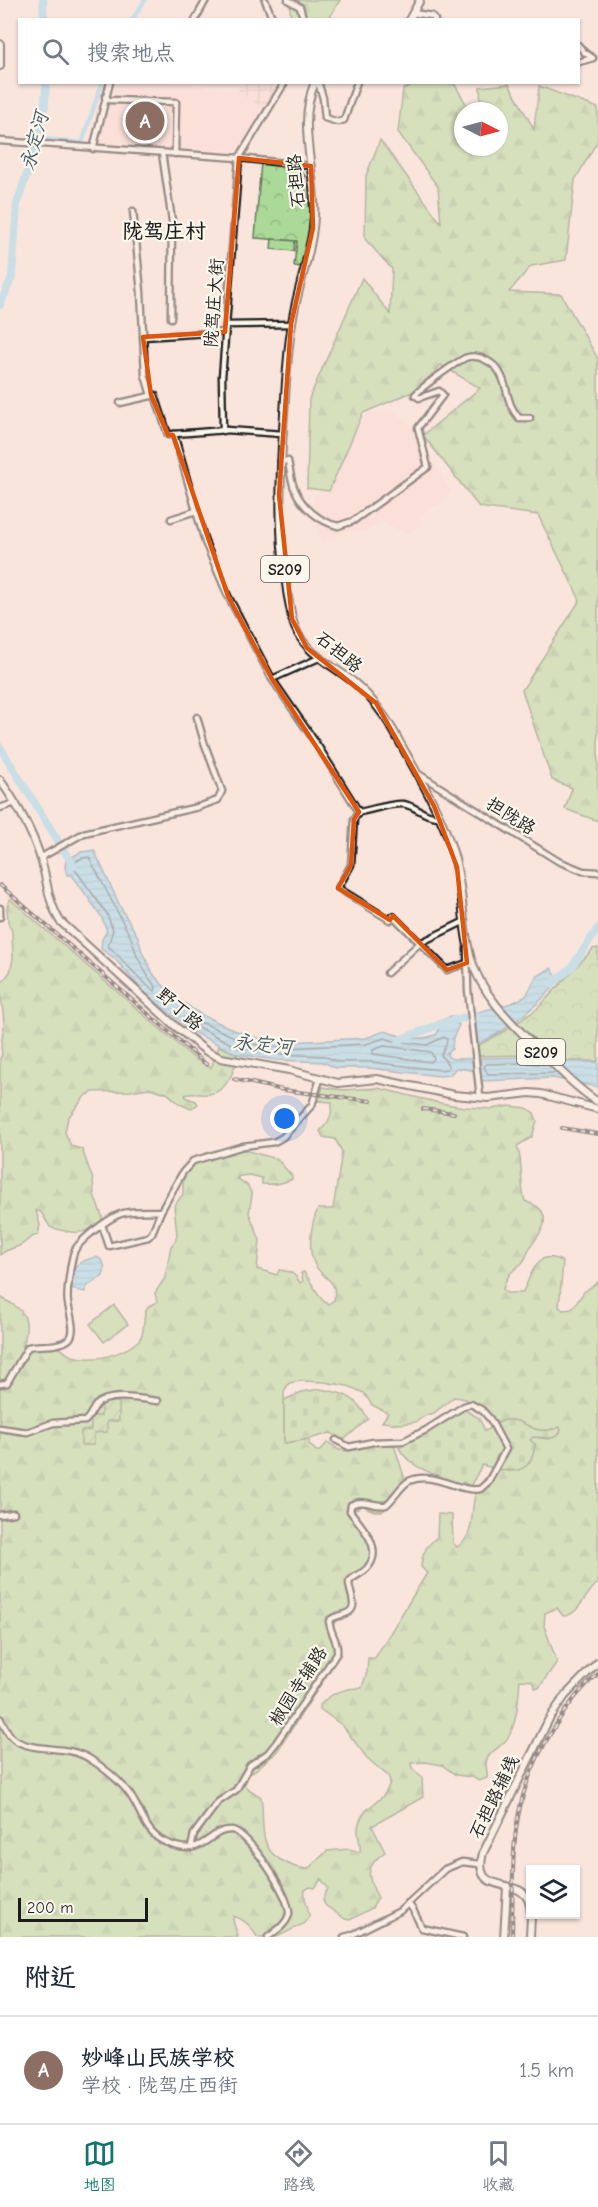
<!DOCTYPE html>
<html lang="zh">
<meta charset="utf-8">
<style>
body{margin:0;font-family:"Comic Neue","LXGW WenKai TC",sans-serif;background:#f2f2f3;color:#1f2937}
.controls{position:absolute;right:18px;bottom:18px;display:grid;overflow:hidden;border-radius:0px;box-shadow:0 2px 4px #0004}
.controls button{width:54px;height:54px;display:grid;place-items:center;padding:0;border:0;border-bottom:2px solid #e0e1e3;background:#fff;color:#1f2937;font:30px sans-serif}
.compass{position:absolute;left:454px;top:102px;width:54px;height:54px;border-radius:50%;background:#fff;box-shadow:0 2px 4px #0004;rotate:96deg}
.scale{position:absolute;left:18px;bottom:15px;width:130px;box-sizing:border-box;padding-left:6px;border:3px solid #1c1c1c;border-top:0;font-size:16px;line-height:21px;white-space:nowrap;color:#1c1c1c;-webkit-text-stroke:4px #fbf7ec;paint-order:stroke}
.you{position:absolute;left:285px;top:1119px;width:21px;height:21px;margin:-15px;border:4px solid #fff;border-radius:50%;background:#1a73e8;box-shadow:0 0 0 9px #1a73e833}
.badge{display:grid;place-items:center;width:39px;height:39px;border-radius:50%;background:#0f766e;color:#fff;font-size:20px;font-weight:700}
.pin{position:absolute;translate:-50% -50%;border:3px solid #fff;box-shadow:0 2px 6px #0006}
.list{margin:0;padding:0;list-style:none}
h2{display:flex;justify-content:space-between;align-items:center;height:78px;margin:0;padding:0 24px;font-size:26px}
h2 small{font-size:20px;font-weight:400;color:#747a83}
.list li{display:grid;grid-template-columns:39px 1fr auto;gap:18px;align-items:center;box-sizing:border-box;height:108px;padding:0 24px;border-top:2px solid #e0e1e3}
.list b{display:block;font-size:22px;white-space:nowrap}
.list p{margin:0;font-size:20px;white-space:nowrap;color:#747a83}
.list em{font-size:20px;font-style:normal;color:#747a83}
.icon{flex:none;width:33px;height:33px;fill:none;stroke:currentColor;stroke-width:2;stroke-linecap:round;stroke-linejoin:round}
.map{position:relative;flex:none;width:598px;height:1937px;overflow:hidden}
.search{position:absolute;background:#fff;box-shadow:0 2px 4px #0004;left:18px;right:18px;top:18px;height:66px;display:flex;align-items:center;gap:15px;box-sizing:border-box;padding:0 21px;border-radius:0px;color:#747a83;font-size:22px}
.sheet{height:186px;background:#fff}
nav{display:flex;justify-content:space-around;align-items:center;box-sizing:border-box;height:84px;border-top:2px solid #e0e1e3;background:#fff;font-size:16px;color:#747a83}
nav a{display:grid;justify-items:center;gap:3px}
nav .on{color:#0f766e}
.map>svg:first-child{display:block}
</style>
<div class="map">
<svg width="598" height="1937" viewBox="0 0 598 1937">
<defs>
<pattern id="industrial-grid" width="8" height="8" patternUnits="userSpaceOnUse" patternTransform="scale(1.5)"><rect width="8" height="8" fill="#fad9d2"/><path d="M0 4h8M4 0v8" fill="none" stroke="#d6bab4"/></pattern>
<pattern id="forest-firs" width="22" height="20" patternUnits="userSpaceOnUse" patternTransform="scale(1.5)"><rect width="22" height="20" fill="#abd998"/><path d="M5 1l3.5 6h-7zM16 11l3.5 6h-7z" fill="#93ba82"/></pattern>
<pattern id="cemetery-stones" width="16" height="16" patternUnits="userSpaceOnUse" patternTransform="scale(1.5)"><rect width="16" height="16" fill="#abd998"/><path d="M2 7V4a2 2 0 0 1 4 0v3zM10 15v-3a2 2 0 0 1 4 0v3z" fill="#93ba82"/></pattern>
<pattern id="park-crowns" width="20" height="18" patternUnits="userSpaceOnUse" patternTransform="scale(1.5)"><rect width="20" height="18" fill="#abd998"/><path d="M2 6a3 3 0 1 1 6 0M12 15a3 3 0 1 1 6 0" fill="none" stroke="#93ba82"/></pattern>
<pattern id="garden-furrows" width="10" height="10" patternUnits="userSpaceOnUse" patternTransform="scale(1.5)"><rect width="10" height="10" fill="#abd998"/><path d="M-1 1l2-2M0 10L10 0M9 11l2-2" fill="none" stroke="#93ba82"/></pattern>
<pattern id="water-rules" width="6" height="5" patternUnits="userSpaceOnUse" patternTransform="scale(1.5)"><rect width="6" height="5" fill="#90d5f2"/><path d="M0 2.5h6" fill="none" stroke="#7cb6cf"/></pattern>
</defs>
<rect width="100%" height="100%" fill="#fae5dd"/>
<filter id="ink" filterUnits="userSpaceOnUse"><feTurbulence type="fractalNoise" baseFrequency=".0167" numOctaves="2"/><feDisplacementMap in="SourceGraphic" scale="12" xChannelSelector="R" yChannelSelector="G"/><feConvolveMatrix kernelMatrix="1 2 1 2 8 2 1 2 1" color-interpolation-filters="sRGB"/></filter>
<g filter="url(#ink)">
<!-- built -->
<g fill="#fad9d2">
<path d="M112,83H194V85L238,91L264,109L237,151L90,145L108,88Z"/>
<path d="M395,412L405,419L435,463L451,491L444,502L425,511L420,517L419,526L406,534L383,522L366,531H347L321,544L316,522V508L313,499L329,478L367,413Z"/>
</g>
<!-- industrial -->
<path fill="url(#industrial-grid)" d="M241,83V82L282,83L264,109L238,91Z"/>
<!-- forest -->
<g fill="url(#forest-firs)" stroke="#647a5a" stroke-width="1.5" fill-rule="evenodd">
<path d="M293,0H340L329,19H291L290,8Z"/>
<path d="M416,83H454L470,111H463V147H499V111H481L480,87L509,84L534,129L539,86L598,108V140L575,180L566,260L531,266L509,292L561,294L598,359V821L565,809L572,788L552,780L522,690L580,600L538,515L479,507L423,435L480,388L441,365L417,390L363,413L329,491L307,488L309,399L362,278L390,314L392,269L365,239L366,176L380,140L441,223L438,187L398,132L403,89Z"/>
<path d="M10,899L195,1059L211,1068L219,1046L237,1054C236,1069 227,1092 209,1094C201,1095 193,1092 185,1095L187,1098L196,1101L198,1104L191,1109L180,1104L167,1093L149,1088L130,1091L93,1092L85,1096L68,1118L65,1132L71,1146L82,1149L93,1180L94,1195L102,1216V1222C87,1237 68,1233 50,1227L41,1212L36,1211L40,1225L38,1235C27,1237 28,1242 19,1246C12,1249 6,1249 0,1255V1059L2,1054L1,1047L4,1022L0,985L10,972L13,959L12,931L8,923L7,907Z"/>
<path d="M323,1087L343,1090L378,1088L440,1103L465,1107L492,1109L509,1106L527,1108L534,1113L537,1121L532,1137L517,1146C524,1164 519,1183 525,1201C531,1204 537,1205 541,1210C551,1224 536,1237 530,1248C527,1253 525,1261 521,1264C511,1272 506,1276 503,1290L507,1293H522C532,1277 535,1246 563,1262L559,1307L563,1310L572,1309L584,1292L598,1282V1583C585,1593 579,1616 563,1616L557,1608L545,1613L544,1626L557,1662L539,1688H535L532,1681L520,1680C518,1700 518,1718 509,1736C503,1747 486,1752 486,1764C486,1769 488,1773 487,1778L479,1781L472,1777L456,1775L442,1765L426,1762L411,1763L412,1768L422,1778L423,1797L372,1826L385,1852C364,1866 367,1878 378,1898L372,1908L350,1920L345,1919L325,1905L323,1899L328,1888L321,1879L315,1888L310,1887L305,1890C303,1900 309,1907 309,1917L303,1924L277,1937H257C252,1927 244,1919 233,1916C232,1923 237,1930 238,1937H0V1297C26,1311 31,1317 23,1347C34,1349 45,1346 56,1347C63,1348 65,1354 72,1356C94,1362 120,1356 138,1341C147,1333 141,1312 149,1306C151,1304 155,1304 157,1302L155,1293L165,1278L171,1246L175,1241L177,1235L174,1206L183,1194V1176L196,1162L241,1149L277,1159L292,1176V1179C282,1184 274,1185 262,1184V1178L250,1175L240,1176L237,1178L248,1186L252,1195L249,1213L260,1240L257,1269L277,1275L279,1270C290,1271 295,1273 300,1283L303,1281L301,1273L304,1272L323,1301L328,1304L334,1300C338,1278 324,1281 315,1265C307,1251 311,1223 318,1209H333L342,1152L335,1139L323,1137L320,1131C330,1121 332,1116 332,1102L318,1101ZM301,1381L324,1382L348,1386L364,1393L372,1405L388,1413L382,1422L400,1424L416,1422L426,1415L434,1413L454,1397C473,1398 483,1410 497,1423C520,1413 532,1437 553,1429L558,1435L549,1439L533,1437L529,1440L535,1445C532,1470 515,1475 493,1468C488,1476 477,1486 475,1495C470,1514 476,1535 457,1547L453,1543L452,1515L438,1514L437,1537C426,1546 422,1553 421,1567L427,1573L375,1658H368L367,1672L362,1688C347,1687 330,1693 320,1705V1709L343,1726L367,1758L388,1776L390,1781C386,1804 365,1802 359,1823C355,1834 362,1843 360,1852L349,1849L327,1851L308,1869C297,1869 290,1865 281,1860C257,1847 265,1822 261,1797L244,1786L249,1775L276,1753L336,1661L338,1655L332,1626L336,1621L347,1618L351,1613L350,1585L368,1571L372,1546L354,1514L355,1509L363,1506L374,1511H383L407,1486L394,1445H374L346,1451L339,1450L328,1442L320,1451H316L309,1444V1439L284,1443V1391L289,1383Z"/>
</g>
<!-- cemetery -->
<g fill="url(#cemetery-stones)" stroke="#647a5a" stroke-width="1.5">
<path d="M320,1389C345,1393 355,1396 368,1419L340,1443L337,1436L331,1433L309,1439L284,1443V1400L302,1392Z"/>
<path d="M463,1409L479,1418L485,1431C493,1428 498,1421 506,1420C530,1418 528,1438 560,1427L561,1431C554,1443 544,1436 533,1437L530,1440L535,1444C532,1479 506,1472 482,1465L470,1487L464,1482L460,1485C437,1473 413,1472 399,1448Z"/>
</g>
<!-- park -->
<g fill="url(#park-crowns)" stroke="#647a5a" stroke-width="1.5">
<path d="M261,162C274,165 298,164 305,176L303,178L310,210L309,229L300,267L294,266L297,241L255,238Z"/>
<path d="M598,948V1061H571L529,1055L478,1056L477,1046L505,1031L537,1009L593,949Z"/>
</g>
<!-- garden -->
<path fill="url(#garden-furrows)" stroke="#647a5a" stroke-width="1.5" d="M101,1402H119V1421H107V1432L94,1433V1445H81V1431L91,1430V1416H101Z"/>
<!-- pitch -->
<g fill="#abd998" stroke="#647a5a" stroke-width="1.5">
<path d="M272,239L295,241L294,251L271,249Z"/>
<path d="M114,1305L128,1324L104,1342L90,1324Z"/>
</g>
<!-- water -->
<g fill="url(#water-rules)" stroke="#628b9c" stroke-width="1.5">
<path d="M94,850L121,908L138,937L142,952L154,975L171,994L200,1014L234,1030L261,1039L290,1042L366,1038L385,1031C400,1037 422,1042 437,1034L442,1020L451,1016L459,1025L453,1038L452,1049L447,1053L448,1057L453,1059L526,1057L571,1062H598V1087L552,1078L480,1081L479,1071L456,1068L450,1075L440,1076L369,1068H336L323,1062L276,1060L237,1054L195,1033L177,1019L143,991L114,958L101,949L102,939L107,931L101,916L72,875H67L65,867L66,860L81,852Z"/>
<path d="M551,968L559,981C536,1007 510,1029 478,1044L474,1013L512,1003L526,996L536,977Z"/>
<path d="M96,1257C105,1260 106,1268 103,1276L87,1286L85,1292L70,1289C75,1266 72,1263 96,1257Z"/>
</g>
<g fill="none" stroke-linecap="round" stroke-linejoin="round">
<!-- shore -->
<g stroke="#4a6672" stroke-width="1.5">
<path d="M89,857L132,940L137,956L149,978L156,987L155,991C146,988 119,955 108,946L113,930L107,914L77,872L71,867L72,864L82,858Z"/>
<path d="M194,1019L232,1036L258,1045L289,1048L366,1044L385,1038L393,1041L427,1045L444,1037L447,1039L446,1045L441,1055L449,1066L447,1069L440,1070L370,1062H338L324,1056L276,1054L239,1048L198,1027L193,1023Z"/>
<path d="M384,1046L431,1052L434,1059L431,1062L373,1054V1050Z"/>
<path d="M548,1065L526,1063L486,1064L484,1067L488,1074L556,1073"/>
</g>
<!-- canal -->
<g stroke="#90d5f2" stroke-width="4.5">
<path d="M132,20L145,0"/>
<path d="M37,138L82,143L102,82"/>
</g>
<!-- river -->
<g stroke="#90d5f2" stroke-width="8">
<path d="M43,0L44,20"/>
<path d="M0,305L12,277L17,204L33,155L45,105L46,82"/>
<path d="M0,747L73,865"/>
<path d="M552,984L572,967L598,928"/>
<path d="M399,1040L446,1022L476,1015"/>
</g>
<!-- minor casing -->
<g stroke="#1c1c1c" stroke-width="9">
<g id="minor">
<path d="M265,0L273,20"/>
<path d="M288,0L300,7L303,18"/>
<path d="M413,13L432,16L435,20"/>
<path d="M195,20L206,0"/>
<path d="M578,45L584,52L593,58L579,62"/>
<path d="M318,82L323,98L325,118L338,122L344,120L357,82"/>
<path d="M105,97L109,100L176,102L175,154"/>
<path d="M0,141L239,158L311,166"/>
<path d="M93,149L110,82"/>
<path d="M162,153L172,221L171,318"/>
<path d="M133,211L141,292L145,375L151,395"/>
<path d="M226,325L291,324"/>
<path d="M143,337L225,332"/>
<path d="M120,403L155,395L168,435L174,434"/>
<path d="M223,431L222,377L239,158L285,82"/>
<path d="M283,434L226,430L174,434L205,542L228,596L272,679L318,746L359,812"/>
<path d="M281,461H288C290,470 291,482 295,490C302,507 320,522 338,526L353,521L428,467L418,428L443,395L439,391L419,398L415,395C423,386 455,363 465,358C478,353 496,363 501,375C509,391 506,403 519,418H530"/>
<path d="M171,519L196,511"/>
<path d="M272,679L319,658"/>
<path d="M417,773L558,861L583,871L598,872"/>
<path d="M0,808L15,803"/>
<path d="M440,817C423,817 417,806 403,804C390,803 372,810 359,812L354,819L351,865L338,888L390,920L393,916L447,970L467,963"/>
<path d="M40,858L84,833L198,807L218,800L222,791L204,742L197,717"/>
<path d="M0,908V917"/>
<path d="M467,948L468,990L480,1097"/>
<path d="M387,973L420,943L465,921"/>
<path d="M102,1225L109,1246L148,1237L152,1233L161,1211"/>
<path d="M0,1384L7,1383L28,1347C40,1344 58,1348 69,1339C77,1332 69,1312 68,1303C66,1295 71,1260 74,1252C78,1241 112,1215 124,1213C136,1210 149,1212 161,1211L183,1172L193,1161L243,1146L274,1142L283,1137L312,1105L320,1079"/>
<path d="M0,1428L27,1432L53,1423L85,1421C90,1417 92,1410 96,1405C109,1392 141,1399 158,1401"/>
<path d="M0,1515L14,1513"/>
<path d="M0,1718C4,1725 8,1736 15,1740C35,1753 67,1744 90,1759C104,1768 118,1779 128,1792C141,1808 144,1833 165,1842C205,1861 208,1828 232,1830C248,1832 291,1897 289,1914C287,1924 276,1931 268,1937"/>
<path d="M191,1848L194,1834L218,1802L236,1790L250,1765L268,1753L276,1743L337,1653C339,1642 330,1633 329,1621C335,1613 351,1617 353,1606C354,1599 349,1590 349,1582C354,1575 363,1574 368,1567C384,1548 361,1526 350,1511L351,1505C363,1498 373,1507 386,1505C394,1499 400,1486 409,1481C434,1470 458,1493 480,1489L488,1482L506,1449L490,1419L482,1410L471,1404L464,1406L426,1430L403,1441L373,1442L349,1447L336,1440"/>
<path d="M408,1903L413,1910L422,1928L463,1937"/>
<path d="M344,1937L352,1935L400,1911L445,1869L462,1862L480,1864"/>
</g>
</g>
<!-- major casing -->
<g stroke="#1c1c1c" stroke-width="10">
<g id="major">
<path d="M409,20L420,0"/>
<path d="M0,44V66"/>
<path d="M315,82C296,127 317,171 314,217C312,254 297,287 292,323C287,353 286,384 284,414C279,484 277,549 292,618C300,653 333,664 357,685C372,698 383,713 393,730C414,769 440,809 453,852C464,887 461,924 471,959C483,998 514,1025 542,1053C560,1070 577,1089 598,1102"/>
<path d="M0,780C17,804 32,831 41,859C47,880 48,902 60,921L175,1026L206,1051L221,1058L289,1070L338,1083L377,1079L454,1095L488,1098L529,1093L541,1094L598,1109"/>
<path d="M504,1937L507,1887"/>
<path d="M530,1937C530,1924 534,1907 526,1896C513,1878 472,1894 483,1853L549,1719L565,1696L598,1662"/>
</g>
</g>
<!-- minor -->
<use href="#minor" stroke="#fbf7ec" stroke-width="4.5"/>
<!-- major -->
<use href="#major" stroke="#fbf7ec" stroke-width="6"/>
<!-- rail casing -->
<g stroke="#1c1c1c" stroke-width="4">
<g id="rail">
<path d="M0,885L207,1065"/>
<path d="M234,1079L283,1090L371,1101"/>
<path d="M423,1109L454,1113"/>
<path d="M562,1128L598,1134"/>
<path d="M512,1937C514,1854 507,1802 554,1728C566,1708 580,1689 598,1674"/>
</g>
</g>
<!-- rail -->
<use href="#rail" stroke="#fbf7ec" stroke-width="1.5" stroke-dasharray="4.5" stroke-linecap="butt"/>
</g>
</g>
<!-- marked area -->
<path d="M0 0H598V1937H0ZM239,158L311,166L313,228L291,324L279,495L292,619L307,648L376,703L434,806L457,867L467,963L447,970L393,916L390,920L338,888L351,865L354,819L359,812L272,679L228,596L173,435H168L151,395L143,337L225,332Z" fill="#fae5dd" fill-opacity=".55" fill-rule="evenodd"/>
<path fill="none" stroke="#de560d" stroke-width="4.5" stroke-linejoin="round" d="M239,158L311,166L313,228L291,324L279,495L292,619L307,648L376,703L434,806L457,867L467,963L447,970L393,916L390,920L338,888L351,865L354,819L359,812L272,679L228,596L173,435H168L151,395L143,337L225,332Z"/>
<g text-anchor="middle" stroke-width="4.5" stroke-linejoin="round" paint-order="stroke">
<!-- shield labels -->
<g fill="#fbf7ec" stroke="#5f5e5a" stroke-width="1.5">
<rect x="261" y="556" width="48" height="26" rx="4.5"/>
<rect x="517" y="1039" width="48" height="26" rx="4.5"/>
</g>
<g font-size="16" font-weight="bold" fill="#1c1c1c">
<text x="285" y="575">S209</text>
<text x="541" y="1058">S209</text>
</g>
<!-- street labels -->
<g font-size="18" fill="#1c1c1c" stroke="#fbf7ec">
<text transform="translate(296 181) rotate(-95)" y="6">石担路</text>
<text transform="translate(214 303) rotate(-86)" y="6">陇驾庄大街</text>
<text transform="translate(339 652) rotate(39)" y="6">石担路</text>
<text transform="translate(511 816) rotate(32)" y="6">担陇路</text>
<text transform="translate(180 1009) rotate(41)" y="6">野丁路</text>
<text transform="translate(298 1686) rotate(-57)" y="6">椒园寺辅路</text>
<text transform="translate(494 1797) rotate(-64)" y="6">石担路辅线</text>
</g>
<!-- water labels -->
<g font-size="20" font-style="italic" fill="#455d67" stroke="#fbf7ec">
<text transform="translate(34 141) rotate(-75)" y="7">永定河</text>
<text transform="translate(263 1044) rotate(6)" y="7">永定河</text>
</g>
<!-- quarter labels -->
<g font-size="21" font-weight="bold" fill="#1c1c1c" stroke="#fbf7ec">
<text x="164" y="238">陇驾庄村</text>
</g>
</g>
</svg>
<div class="controls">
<button><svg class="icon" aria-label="layers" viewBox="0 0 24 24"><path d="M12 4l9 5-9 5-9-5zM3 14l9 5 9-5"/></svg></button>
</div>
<svg class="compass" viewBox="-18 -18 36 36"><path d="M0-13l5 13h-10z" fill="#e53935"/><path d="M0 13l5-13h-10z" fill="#747a83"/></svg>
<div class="scale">200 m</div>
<div class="you"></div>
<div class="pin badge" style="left:145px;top:121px;background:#8d6e63">A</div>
<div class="search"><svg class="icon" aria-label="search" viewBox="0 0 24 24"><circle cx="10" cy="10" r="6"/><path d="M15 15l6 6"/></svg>搜索地点</div>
</div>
<section class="sheet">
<h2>附近<small></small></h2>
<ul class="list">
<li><span class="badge" style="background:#8d6e63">A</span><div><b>妙峰山民族学校</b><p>学校 · 陇驾庄西街</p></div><em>1.5 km</em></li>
</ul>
</section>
<nav>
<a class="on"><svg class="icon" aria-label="map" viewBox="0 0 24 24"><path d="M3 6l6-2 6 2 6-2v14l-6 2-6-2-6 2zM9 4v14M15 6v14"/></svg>地图</a>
<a><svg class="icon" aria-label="directions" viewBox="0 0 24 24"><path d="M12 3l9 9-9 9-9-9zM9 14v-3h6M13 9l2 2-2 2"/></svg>路线</a>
<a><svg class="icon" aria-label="saved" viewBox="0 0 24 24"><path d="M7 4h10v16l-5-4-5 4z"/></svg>收藏</a>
</nav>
